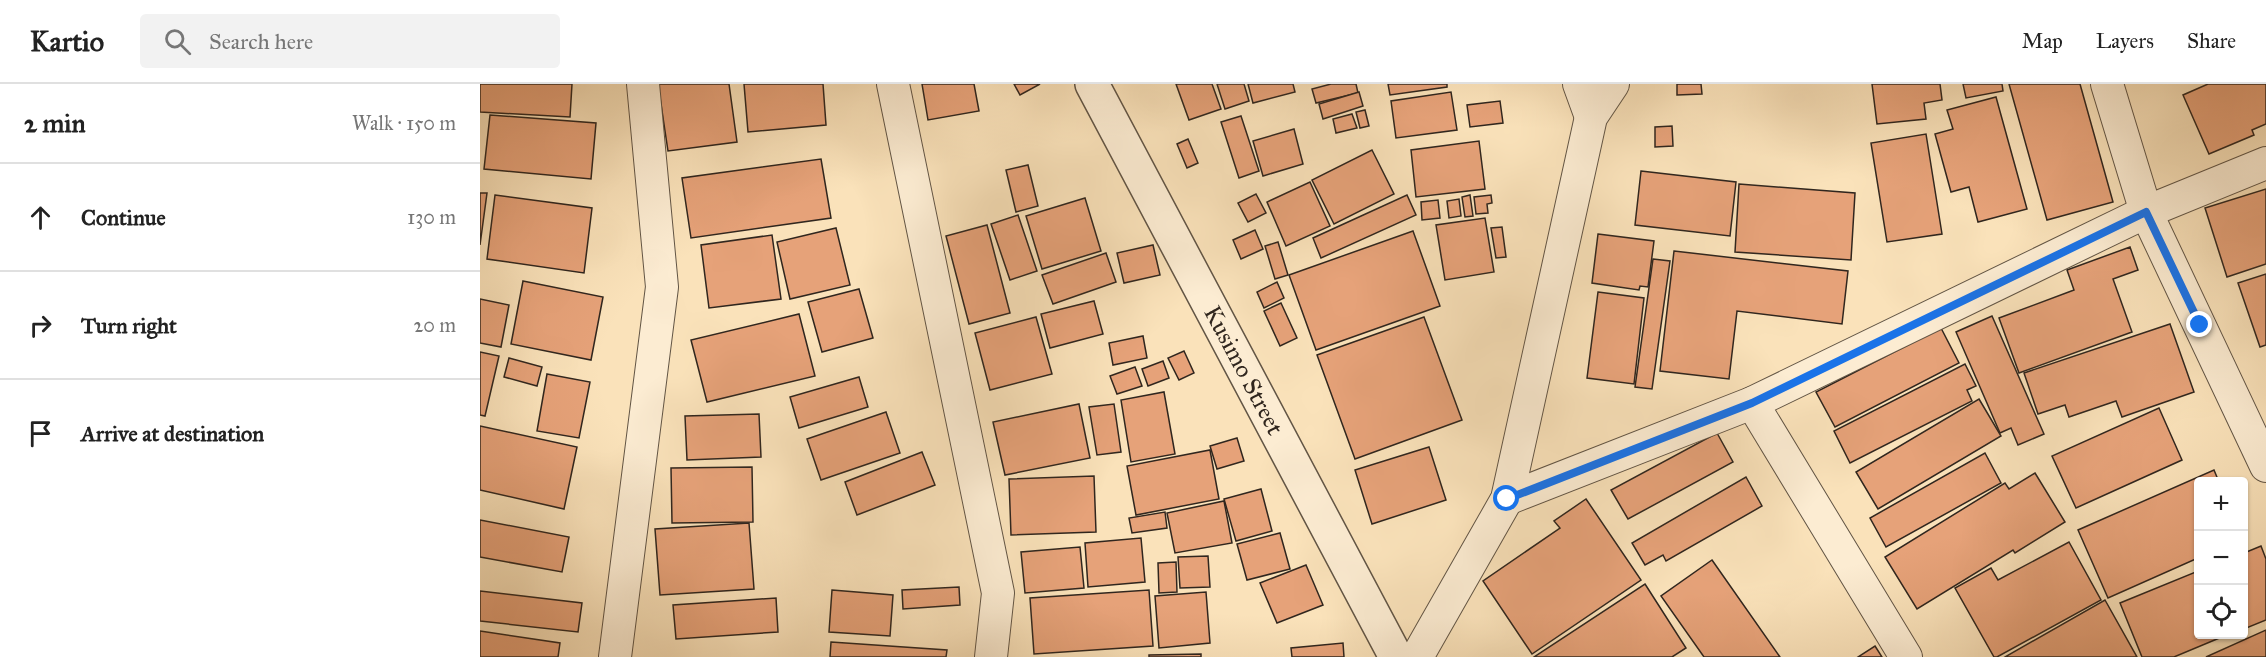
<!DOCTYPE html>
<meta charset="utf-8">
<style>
body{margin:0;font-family:"IM FELL Great Primer",serif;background:#f2f2f2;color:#222}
.controls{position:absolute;right:18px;bottom:18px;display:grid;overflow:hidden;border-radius:6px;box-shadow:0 2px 4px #0004}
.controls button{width:54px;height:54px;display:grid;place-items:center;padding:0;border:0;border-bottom:2px solid #e0e0e0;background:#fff;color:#222;font:30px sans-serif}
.stop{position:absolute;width:18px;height:18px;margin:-14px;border:4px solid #1a73e8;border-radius:50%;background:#fff}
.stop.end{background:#1a73e8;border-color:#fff;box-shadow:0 2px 6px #0008}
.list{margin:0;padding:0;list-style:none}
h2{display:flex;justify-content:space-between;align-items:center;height:78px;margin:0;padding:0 24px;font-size:26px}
h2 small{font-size:20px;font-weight:400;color:#767676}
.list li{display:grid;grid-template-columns:39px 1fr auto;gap:18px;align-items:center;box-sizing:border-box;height:108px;padding:0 24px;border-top:2px solid #e0e0e0}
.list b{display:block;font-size:22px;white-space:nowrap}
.list em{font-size:20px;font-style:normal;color:#767676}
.icon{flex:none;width:33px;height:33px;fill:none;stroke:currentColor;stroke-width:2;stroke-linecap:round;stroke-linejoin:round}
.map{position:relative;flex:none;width:1786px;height:573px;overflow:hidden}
header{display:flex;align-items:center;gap:36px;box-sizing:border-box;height:84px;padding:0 30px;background:#fff;border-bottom:2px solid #e0e0e0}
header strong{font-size:28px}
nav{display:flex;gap:33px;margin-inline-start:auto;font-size:21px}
.search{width:420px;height:54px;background:#f2f2f2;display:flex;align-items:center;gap:15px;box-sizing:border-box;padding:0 21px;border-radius:6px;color:#767676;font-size:22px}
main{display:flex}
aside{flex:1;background:#fff}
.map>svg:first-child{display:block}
</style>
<header>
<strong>Kartio</strong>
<div class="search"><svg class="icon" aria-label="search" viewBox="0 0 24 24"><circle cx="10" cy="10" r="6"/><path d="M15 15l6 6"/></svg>Search here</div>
<nav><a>Map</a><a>Layers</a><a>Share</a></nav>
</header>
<main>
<aside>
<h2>2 min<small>Walk · 150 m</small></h2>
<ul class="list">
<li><svg class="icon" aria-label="ahead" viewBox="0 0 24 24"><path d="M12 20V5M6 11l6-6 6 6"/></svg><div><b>Continue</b></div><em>130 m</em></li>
<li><svg class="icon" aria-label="right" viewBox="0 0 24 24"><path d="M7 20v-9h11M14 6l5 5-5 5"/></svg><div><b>Turn right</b></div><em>20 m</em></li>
<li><svg class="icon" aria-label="arrive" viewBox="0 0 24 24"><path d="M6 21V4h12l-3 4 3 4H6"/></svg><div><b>Arrive at destination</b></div></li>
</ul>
</aside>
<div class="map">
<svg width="1786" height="573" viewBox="0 0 1786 573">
<rect width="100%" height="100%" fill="#fae2ba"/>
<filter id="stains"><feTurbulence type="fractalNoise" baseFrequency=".00333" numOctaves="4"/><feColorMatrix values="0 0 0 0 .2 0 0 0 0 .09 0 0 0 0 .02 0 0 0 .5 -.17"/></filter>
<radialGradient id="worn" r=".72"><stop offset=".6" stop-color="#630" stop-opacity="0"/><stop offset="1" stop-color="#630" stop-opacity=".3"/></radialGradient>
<!-- building -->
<g fill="#e6a279" stroke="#30261e" stroke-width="1.5">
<path d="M0,0H92L90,33L0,28Z"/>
<path d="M178,0H249L257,58L188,67Z"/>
<path d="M264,0H343L346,41L268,48Z"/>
<path d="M442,0H494L499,27L448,36Z"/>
<path d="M534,0H560L540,11Z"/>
<path d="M696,0H732L741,25L709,36Z"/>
<path d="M737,0H764L769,17L745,25Z"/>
<path d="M768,0H813L815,8L773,19Z"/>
<path d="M851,0H876L878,9L836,19L832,5Z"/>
<path d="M908,0H967V3L910,11Z"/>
<path d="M1197,0H1221L1222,10L1197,11Z"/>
<path d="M1392,0H1460L1462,16L1444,19L1446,35L1397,40Z"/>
<path d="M1483,0H1522L1523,7L1486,14Z"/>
<path d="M1529,0H1600L1633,118L1567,136Z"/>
<path d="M1728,0H1786V40L1772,46L1774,51L1729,70L1703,11Z"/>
<path d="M879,8L883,22L843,35L839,20Z"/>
<path d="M971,8L977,46L916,54L911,17Z"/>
<path d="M1516,13L1547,125L1498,138L1489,103L1471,108L1455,50L1473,45L1467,26Z"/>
<path d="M1020,17L1023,39L990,43L987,21Z"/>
<path d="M885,26L889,42L880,44L876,28Z"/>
<path d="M872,30L877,44L856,49L853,35Z"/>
<path d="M10,31L116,39L111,95L4,85Z"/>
<path d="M761,32L779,87L759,94L741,38Z"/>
<path d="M1192,42L1193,62L1175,63V43Z"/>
<path d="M814,45L823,80L783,92L773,57Z"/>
<path d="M1446,50L1462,150L1407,158L1391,59Z"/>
<path d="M708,55L718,79L707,84L697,60Z"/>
<path d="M999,57L1005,105L936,113L931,66Z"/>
<path d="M892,66L914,110L854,140L832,96Z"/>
<path d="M341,75L351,134L211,154L202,94Z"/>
<path d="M548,81L558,122L536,128L526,86Z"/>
<path d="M1161,87L1256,98L1250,152L1155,141Z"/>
<path d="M830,98L850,142L806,162L787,118Z"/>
<path d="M1259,100L1375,109L1371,176L1255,168Z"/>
<path d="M1786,105V180L1747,193L1725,124Z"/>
<path d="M0,109H7L0,161Z"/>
<path d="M776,110L786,129L768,138L758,119Z"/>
<path d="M15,111L112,124L104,189L7,175Z"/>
<path d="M927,111L936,131L841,174L833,154Z"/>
<path d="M990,111L993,132L985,133L982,113Z"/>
<path d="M1011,111L1012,119L1007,120L1008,129L996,130L994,113Z"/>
<path d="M605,114L621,167L562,185L546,132Z"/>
<path d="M979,115L981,132L969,134L967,117Z"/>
<path d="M958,116L960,134L942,136L941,118Z"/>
<path d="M538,131L557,187L530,196L511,140Z"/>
<path d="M1005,134L1014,188L965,196L956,141Z"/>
<path d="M507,141L530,229L489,240L466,152Z"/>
<path d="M1022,143L1026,173L1016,174L1011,144Z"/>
<path d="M356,144L370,201L310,215L297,158Z"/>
<path d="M775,146L783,165L761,175L753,156Z"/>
<path d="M933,147L960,222L836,266L809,191Z"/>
<path d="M1118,150L1174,157L1168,203L1160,202L1159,206L1112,199Z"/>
<path d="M292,151L301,215L229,224L221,161Z"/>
<path d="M798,158L808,191L795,195L785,162Z"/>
<path d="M673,161L680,191L644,199L637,169Z"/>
<path d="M1650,163L1658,186L1633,195L1652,248L1539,289L1519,234L1594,206L1587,186Z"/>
<path d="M1194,167L1368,187L1362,240L1257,227L1249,295L1180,287Z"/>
<path d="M626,169L636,198L573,220L562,191Z"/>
<path d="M1173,175L1190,177L1172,305L1155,303Z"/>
<path d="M1786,190V261L1780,263L1758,199Z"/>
<path d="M43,197L123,213L111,276L31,260Z"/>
<path d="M797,198L804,214L784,224L777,208Z"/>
<path d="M379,205L393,254L342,268L328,218Z"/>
<path d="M1118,208L1164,214L1154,300L1107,294Z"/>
<path d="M0,215L29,221L21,263L0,259Z"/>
<path d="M614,217L623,250L570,264L561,230Z"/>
<path d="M801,219L817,254L800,262L784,227Z"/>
<path d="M319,230L335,292L227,318L211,256Z"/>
<path d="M1512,232L1564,350L1538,361L1531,344L1520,349L1476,248Z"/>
<path d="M556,233L572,290L510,306L495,249Z"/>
<path d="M944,233L982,336L875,375L837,271Z"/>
<path d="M1690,240L1714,308L1642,333L1636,317L1589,333L1585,321L1558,330L1544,289Z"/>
<path d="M1461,244L1479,279L1355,343L1336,308Z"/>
<path d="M663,252L667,274L633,281L629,259Z"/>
<path d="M704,267L714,289L699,296L688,274Z"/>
<path d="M0,268L19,272L5,332L0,331Z"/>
<path d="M29,274L62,283L57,302L24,293Z"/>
<path d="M683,277L689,294L668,302L662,285Z"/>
<path d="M1485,280L1496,302L1487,306L1492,317L1370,379L1354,347Z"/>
<path d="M655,283L662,302L637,310L630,292Z"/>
<path d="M67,290L110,298L99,354L57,347Z"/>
<path d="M379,293L388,323L319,344L310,313Z"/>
<path d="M684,308L695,370L651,378L641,316Z"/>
<path d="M1499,315L1521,352L1398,425L1376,388Z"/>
<path d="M599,320L610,374L525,391L513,338Z"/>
<path d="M634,320L641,368L617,371L609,323Z"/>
<path d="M1679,324L1702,376L1596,424L1572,372Z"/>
<path d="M406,328L420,369L341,396L327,355Z"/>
<path d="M279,330L281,373L207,376L205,332Z"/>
<path d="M0,342L97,363L84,425L0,406Z"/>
<path d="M1237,349L1253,378L1148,435L1131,406Z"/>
<path d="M757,354L764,377L737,385L730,362Z"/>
<path d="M949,363L966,416L892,440L875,386Z"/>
<path d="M730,366L739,415L656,431L647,382Z"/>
<path d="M442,368L455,401L377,431L365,398Z"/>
<path d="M1505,369L1521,399L1406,463L1390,434Z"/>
<path d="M272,383L273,438L192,439L191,384Z"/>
<path d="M1734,386L1739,398H1718V474L1628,514L1598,446Z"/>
<path d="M1555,389L1585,438L1535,469L1533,466L1437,525L1405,473L1525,399L1529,405Z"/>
<path d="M614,392L616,448L531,451L529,395Z"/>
<path d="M1266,393L1282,422L1186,477L1183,471L1165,481L1152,459Z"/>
<path d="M781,405L792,447L756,457L744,415Z"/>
<path d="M1106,415L1161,496L1052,570L1003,497L1080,444L1074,437Z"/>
<path d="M744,417L752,459L695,469L687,429Z"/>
<path d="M685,428L687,444L652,449L649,434Z"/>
<path d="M0,436L89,453L82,488L0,473Z"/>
<path d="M269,439L274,505L180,511L175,445Z"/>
<path d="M800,449L810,485L767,496L757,460Z"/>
<path d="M661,454L665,498L608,503L605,459Z"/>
<path d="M1589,458L1621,516L1517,573H1514L1475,504L1511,484L1518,496Z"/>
<path d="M1781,462L1786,475V536L1764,545V469Z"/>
<path d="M600,463L604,504L545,509L541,468Z"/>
<path d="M728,472L730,503L700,504L698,473Z"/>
<path d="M1232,476L1300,573H1224L1181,512Z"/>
<path d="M696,478L697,508L679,509L678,479Z"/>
<path d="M826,481L843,521L797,539L780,499Z"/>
<path d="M1718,487V550H1749L1694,573H1662L1640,519Z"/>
<path d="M1165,500L1206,564L1192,573H1054Z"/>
<path d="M479,503L480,521L423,525L422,506Z"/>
<path d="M352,506L413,511L410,552L349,548Z"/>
<path d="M669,506L673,562L554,570L550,514Z"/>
<path d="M0,507L102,519L98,548L0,537Z"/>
<path d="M726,508L730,559L679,564L675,512Z"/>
<path d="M296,514L298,548L196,555L193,521Z"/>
<path d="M1625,516L1657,573H1525Z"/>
<path d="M1786,546V573H1726Z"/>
<path d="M0,547L80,559L78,573H0Z"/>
<path d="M351,558L467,566L466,573H350Z"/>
<path d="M863,559L864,573H812L811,564Z"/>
<path d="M1395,562L1402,573H1378Z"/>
<path d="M721,570V573H669V571Z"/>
</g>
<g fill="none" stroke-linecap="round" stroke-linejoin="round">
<!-- minor casing -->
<g stroke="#625545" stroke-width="34">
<g id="minor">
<path d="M413,0L518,509L511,573"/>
<path d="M1099,0L1111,33"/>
<path d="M1627,0L1666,128L1786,382"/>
<path d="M1272,319L1426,573"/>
<path d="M1027,415L1272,319L1666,128L1786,79"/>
<path d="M135,573L182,203L163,0"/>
<path d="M937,573L1027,415L1111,33L1133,0"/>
</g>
</g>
<!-- tertiary casing -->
<g stroke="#625545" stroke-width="36">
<g id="tertiary">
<path id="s1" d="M612,0L916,573"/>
</g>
</g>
<!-- minor -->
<use href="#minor" stroke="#fcecd2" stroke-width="32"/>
<!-- tertiary -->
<use href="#tertiary" stroke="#fcecd2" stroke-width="33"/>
</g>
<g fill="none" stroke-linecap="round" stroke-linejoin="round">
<!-- route -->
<path stroke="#1a73e8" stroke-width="8" d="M1027,415L1272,319L1666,128L1720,241"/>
</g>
<g text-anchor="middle" stroke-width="4.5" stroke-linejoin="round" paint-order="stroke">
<!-- street labels -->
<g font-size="24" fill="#30261e" stroke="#fcecd2">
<text dy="8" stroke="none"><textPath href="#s1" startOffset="324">Kusimo Street</textPath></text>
</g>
</g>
<rect width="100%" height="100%" filter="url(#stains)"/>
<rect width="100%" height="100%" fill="url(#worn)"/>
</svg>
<div class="controls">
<button>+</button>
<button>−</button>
<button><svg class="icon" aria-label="locate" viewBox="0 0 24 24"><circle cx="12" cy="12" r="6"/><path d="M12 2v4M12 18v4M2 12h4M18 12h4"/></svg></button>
</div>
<div class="stop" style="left:1027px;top:415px"></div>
<div class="stop end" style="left:1720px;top:241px"></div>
</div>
</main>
